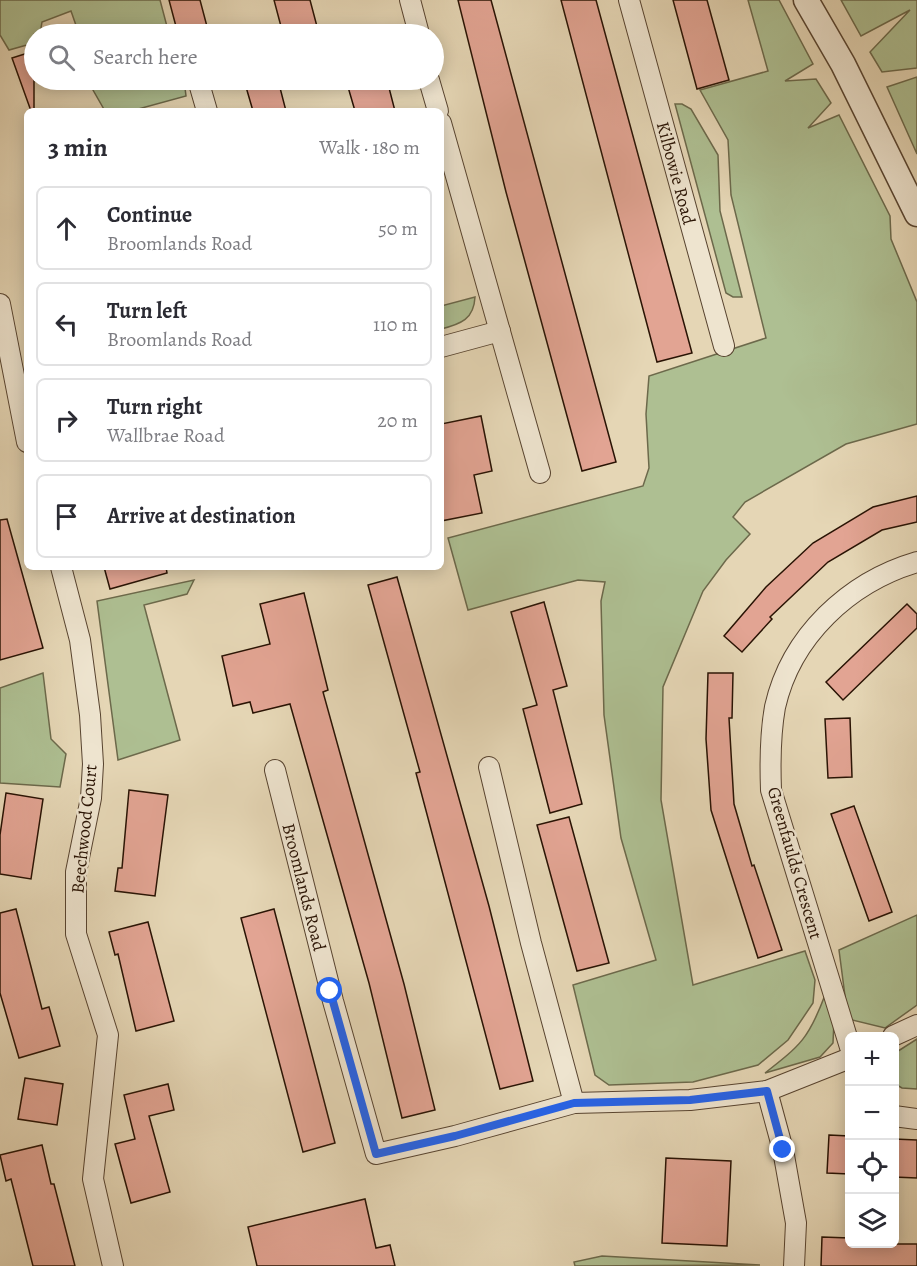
<!DOCTYPE html>
<meta charset="utf-8">
<style>
body{margin:0;font-family:Alegreya,serif;background:#f7f7f7;color:#2b2b33}
.controls{position:absolute;right:18px;bottom:18px;display:grid;overflow:hidden;border-radius:9px;box-shadow:0 3px 15px #0003}
.controls button{width:54px;height:54px;display:grid;place-items:center;padding:0;border:0;border-bottom:2px solid #e1e1e2;background:#fff;color:#2b2b33;font:30px sans-serif}
.stop{position:absolute;width:18px;height:18px;margin:-14px;border:4px solid #2563eb;border-radius:50%;background:#fff}
.stop.end{background:#2563eb;border-color:#fff;box-shadow:0 2px 6px #0008}
.list{margin:0;padding:0;list-style:none}
h2{display:flex;justify-content:space-between;align-items:center;height:78px;margin:0;padding:0 24px;font-size:26px}
h2 small{font-size:20px;font-weight:400;color:#7c7c81}
.list li{display:grid;grid-template-columns:39px 1fr auto;gap:18px;align-items:center;box-sizing:border-box;height:84px;margin:0 12px 12px;padding:0 12px;border:2px solid #e1e1e2;border-radius:9px}
.list b{display:block;font-size:22px;white-space:nowrap}
.list p{margin:0;font-size:20px;white-space:nowrap;color:#7c7c81}
.list em{font-size:20px;font-style:normal;color:#7c7c81}
.icon{flex:none;width:33px;height:33px;fill:none;stroke:currentColor;stroke-width:2;stroke-linecap:round;stroke-linejoin:round}
.map{position:relative;flex:none;width:917px;height:1266px;overflow:hidden}
.search{position:absolute;background:#fff;box-shadow:0 3px 15px #0003;left:24px;top:24px;width:420px;height:66px;display:flex;align-items:center;gap:15px;box-sizing:border-box;padding:0 21px;border-radius:33px;color:#7c7c81;font-size:22px}
.panel{position:absolute;background:#fff;box-shadow:0 3px 15px #0003;left:24px;top:108px;width:420px;height:462px;border-radius:9px}
.map>svg:first-child{display:block}
</style>
<div class="map">
<svg width="917" height="1266" viewBox="0 0 917 1266">
<rect width="100%" height="100%" fill="#e5d6b5"/>
<filter id="stains"><feTurbulence type="fractalNoise" baseFrequency=".00333" numOctaves="4"/><feColorMatrix values="0 0 0 0 .2 0 0 0 0 .09 0 0 0 0 .02 0 0 0 .5 -.17"/></filter>
<radialGradient id="worn" r=".72"><stop offset=".6" stop-color="#630" stop-opacity="0"/><stop offset="1" stop-color="#630" stop-opacity=".3"/></radialGradient>
<!-- green -->
<g fill="#aebf92" stroke="#6c694b" stroke-width="1.5">
<path d="M0,0H160L169,34H79L71,11L42,22L40,34H34V43L9,50L0,35Z"/>
<path d="M748,0H779L813,64L785,81L816,79L831,103L808,128L839,115L890,216L891,239L917,302V424L846,444L745,502L733,517L750,534L726,560L703,591L663,687L661,800L693,985L805,951L815,980L813,1003L788,1040L758,1065L693,1082L609,1085L595,1075L573,985L656,960L621,838L604,715L601,601L605,582L578,580L468,610L448,538L643,486L649,468L646,414L649,376L766,338L731,195L728,140L700,90L768,71Z"/>
<path d="M841,0H917V68L882,72L870,52L910,10L861,36Z"/>
<path d="M917,77V154L887,87Z"/>
<path d="M91,80H184L186,96L131,111H105L93,90Z"/>
<path d="M675,104H682L691,109L718,155L720,211L742,297H733L726,293Z"/>
<path d="M475,297C474,319 461,324 441,329V306Z"/>
<path d="M194,580L187,594L144,605L180,740L118,760L97,601Z"/>
<path d="M43,673L51,739L66,754L60,787L0,783V688Z"/>
<path d="M917,915V1005L885,1028L848,1019L839,950Z"/>
<path d="M825,995L834,1020L833,1043L820,1057L765,1073C801,1045 809,1038 825,995Z"/>
<path d="M917,1039V1089L902,1088L895,1084V1053Z"/>
<path d="M602,1256L760,1265L575,1266L574,1262Z"/>
</g>
<!-- building -->
<g fill="#e2a493" stroke="#291304" stroke-width="1.5">
<path d="M169,0H200L209,34H178Z"/>
<path d="M274,0H310L319,34H283Z"/>
<path d="M458,0H491L616,462L582,471L506,192Z"/>
<path d="M561,0H596L692,353L657,362Z"/>
<path d="M673,0H707L729,80L697,89Z"/>
<path d="M34,51V111H31L12,58Z"/>
<path d="M244,80H278L286,111H253Z"/>
<path d="M346,80H387L395,111H355Z"/>
<path d="M481,416L492,471L474,475L482,513L441,521V424Z"/>
<path d="M917,496V522L882,530L828,562L770,617L772,619L742,652L724,636L766,587L813,543L873,507Z"/>
<path d="M7,519L43,648L0,660V520Z"/>
<path d="M104,567H166L167,573L110,589Z"/>
<path d="M397,577L489,906L533,1081L500,1089L416,773L420,772L368,585Z"/>
<path d="M304,593L328,690L323,692L404,984L435,1110L402,1118L369,983L290,704L253,713L250,702L233,706L222,656L270,644L260,604Z"/>
<path d="M544,602L567,686L553,690L582,804L550,813L523,709L537,705L511,612Z"/>
<path d="M907,604L917,614V628L843,700L826,682Z"/>
<path d="M708,673H733L732,718H729L734,804L752,866L754,865L782,950L758,958L711,810L706,739Z"/>
<path d="M850,718L852,777L828,778L825,719Z"/>
<path d="M129,790L168,795L155,896L115,891L118,868H122Z"/>
<path d="M6,793L43,799L31,879L0,874V835Z"/>
<path d="M854,806L892,912L869,921L831,814Z"/>
<path d="M569,817L609,963L577,971L537,825Z"/>
<path d="M16,909L42,1009L49,1007L60,1046L19,1058L0,993V913Z"/>
<path d="M274,909L335,1143L303,1152L241,918Z"/>
<path d="M148,922L174,1021L136,1031L118,954L115,955L109,932Z"/>
<path d="M25,1078L63,1084L57,1125L18,1119Z"/>
<path d="M168,1084L174,1110L149,1116L170,1192L131,1203L115,1144L135,1139L124,1095Z"/>
<path d="M829,1135L849,1136V1174L827,1173Z"/>
<path d="M894,1139L917,1140V1178L894,1177Z"/>
<path d="M42,1145L51,1184H54L75,1266H33L11,1179L6,1181L0,1155Z"/>
<path d="M666,1158L731,1161L727,1246L662,1243Z"/>
<path d="M365,1199L376,1248L390,1245L395,1266H257L248,1227Z"/>
<path d="M822,1237L849,1238V1244H917V1266H821Z"/>
</g>
<g fill="none" stroke-linecap="round" stroke-linejoin="round">
<!-- minor casing -->
<g stroke="#584430" stroke-width="22">
<g id="minor">
<path d="M410,0L419,34"/>
<path d="M629,0L724,346"/>
<path d="M198,80L207,111"/>
<path d="M429,80L438,111"/>
<path d="M441,123L540,473"/>
<path d="M0,304L27,442"/>
<path d="M441,347L500,331"/>
<path d="M61,567L80,640L90,715L93,764L91,798L76,872V934L108,1035L93,1179L113,1266"/>
<path d="M489,767L531,943L574,1103"/>
<path d="M275,770L333,1001L376,1154L455,1136L574,1103L690,1100L767,1091L850,1058"/>
<path d="M893,1036L917,1025"/>
<path d="M850,1047L771,790C770,763 770,735 775,707C791,636 849,582 917,562"/>
<path d="M767,1091L783,1150L796,1223L794,1266"/>
<path d="M894,1116L917,1119"/>
</g>
</g>
<!-- tertiary casing -->
<g stroke="#584430" stroke-width="27">
<path id="tertiary" d="M806,0L843,64L917,214"/>
</g>
<!-- minor -->
<use href="#minor" stroke="#eee4cf" stroke-width="20"/>
<!-- tertiary -->
<use href="#tertiary" stroke="#eee4cf" stroke-width="24"/>
</g>
<g fill="none" stroke-linecap="round" stroke-linejoin="round">
<!-- route -->
<path stroke="#2563eb" stroke-width="8" d="M330,991L376,1154L455,1136L574,1103L690,1100L767,1091L783,1150"/>
</g>
<g text-anchor="middle" stroke-width="5" stroke-linejoin="round" paint-order="stroke">
<!-- street labels -->
<g font-size="18" fill="#291304" stroke="#eee4cf">
<text transform="translate(676 173) rotate(75)" y="6">Kilbowie Road</text>
<text transform="translate(84 829) rotate(-84)" y="6">Beechwood Court</text>
<text transform="translate(795 863) rotate(74)" y="6">Greenfaulds Crescent</text>
<text transform="translate(304 887) rotate(76)" y="6">Broomlands Road</text>
</g>
</g>
<rect width="100%" height="100%" filter="url(#stains)"/>
<rect width="100%" height="100%" fill="url(#worn)"/>
</svg>
<div class="controls">
<button>+</button>
<button>−</button>
<button><svg class="icon" aria-label="locate" viewBox="0 0 24 24"><circle cx="12" cy="12" r="6"/><path d="M12 2v4M12 18v4M2 12h4M18 12h4"/></svg></button>
<button><svg class="icon" aria-label="layers" viewBox="0 0 24 24"><path d="M12 4l9 5-9 5-9-5zM3 14l9 5 9-5"/></svg></button>
</div>
<div class="stop" style="left:330px;top:991px"></div>
<div class="stop end" style="left:783px;top:1150px"></div>
<div class="search"><svg class="icon" aria-label="search" viewBox="0 0 24 24"><circle cx="10" cy="10" r="6"/><path d="M15 15l6 6"/></svg>Search here</div>
<section class="panel">
<h2>3 min<small>Walk · 180 m</small></h2>
<ul class="list">
<li><svg class="icon" aria-label="ahead" viewBox="0 0 24 24"><path d="M12 20V5M6 11l6-6 6 6"/></svg><div><b>Continue</b><p>Broomlands Road</p></div><em>50 m</em></li>
<li><svg class="icon" aria-label="left" viewBox="0 0 24 24"><path d="M17 20v-9H6M10 6l-5 5 5 5"/></svg><div><b>Turn left</b><p>Broomlands Road</p></div><em>110 m</em></li>
<li><svg class="icon" aria-label="right" viewBox="0 0 24 24"><path d="M7 20v-9h11M14 6l5 5-5 5"/></svg><div><b>Turn right</b><p>Wallbrae Road</p></div><em>20 m</em></li>
<li><svg class="icon" aria-label="arrive" viewBox="0 0 24 24"><path d="M6 21V4h12l-3 4 3 4H6"/></svg><div><b>Arrive at destination</b></div></li>
</ul>
</section>
</div>
